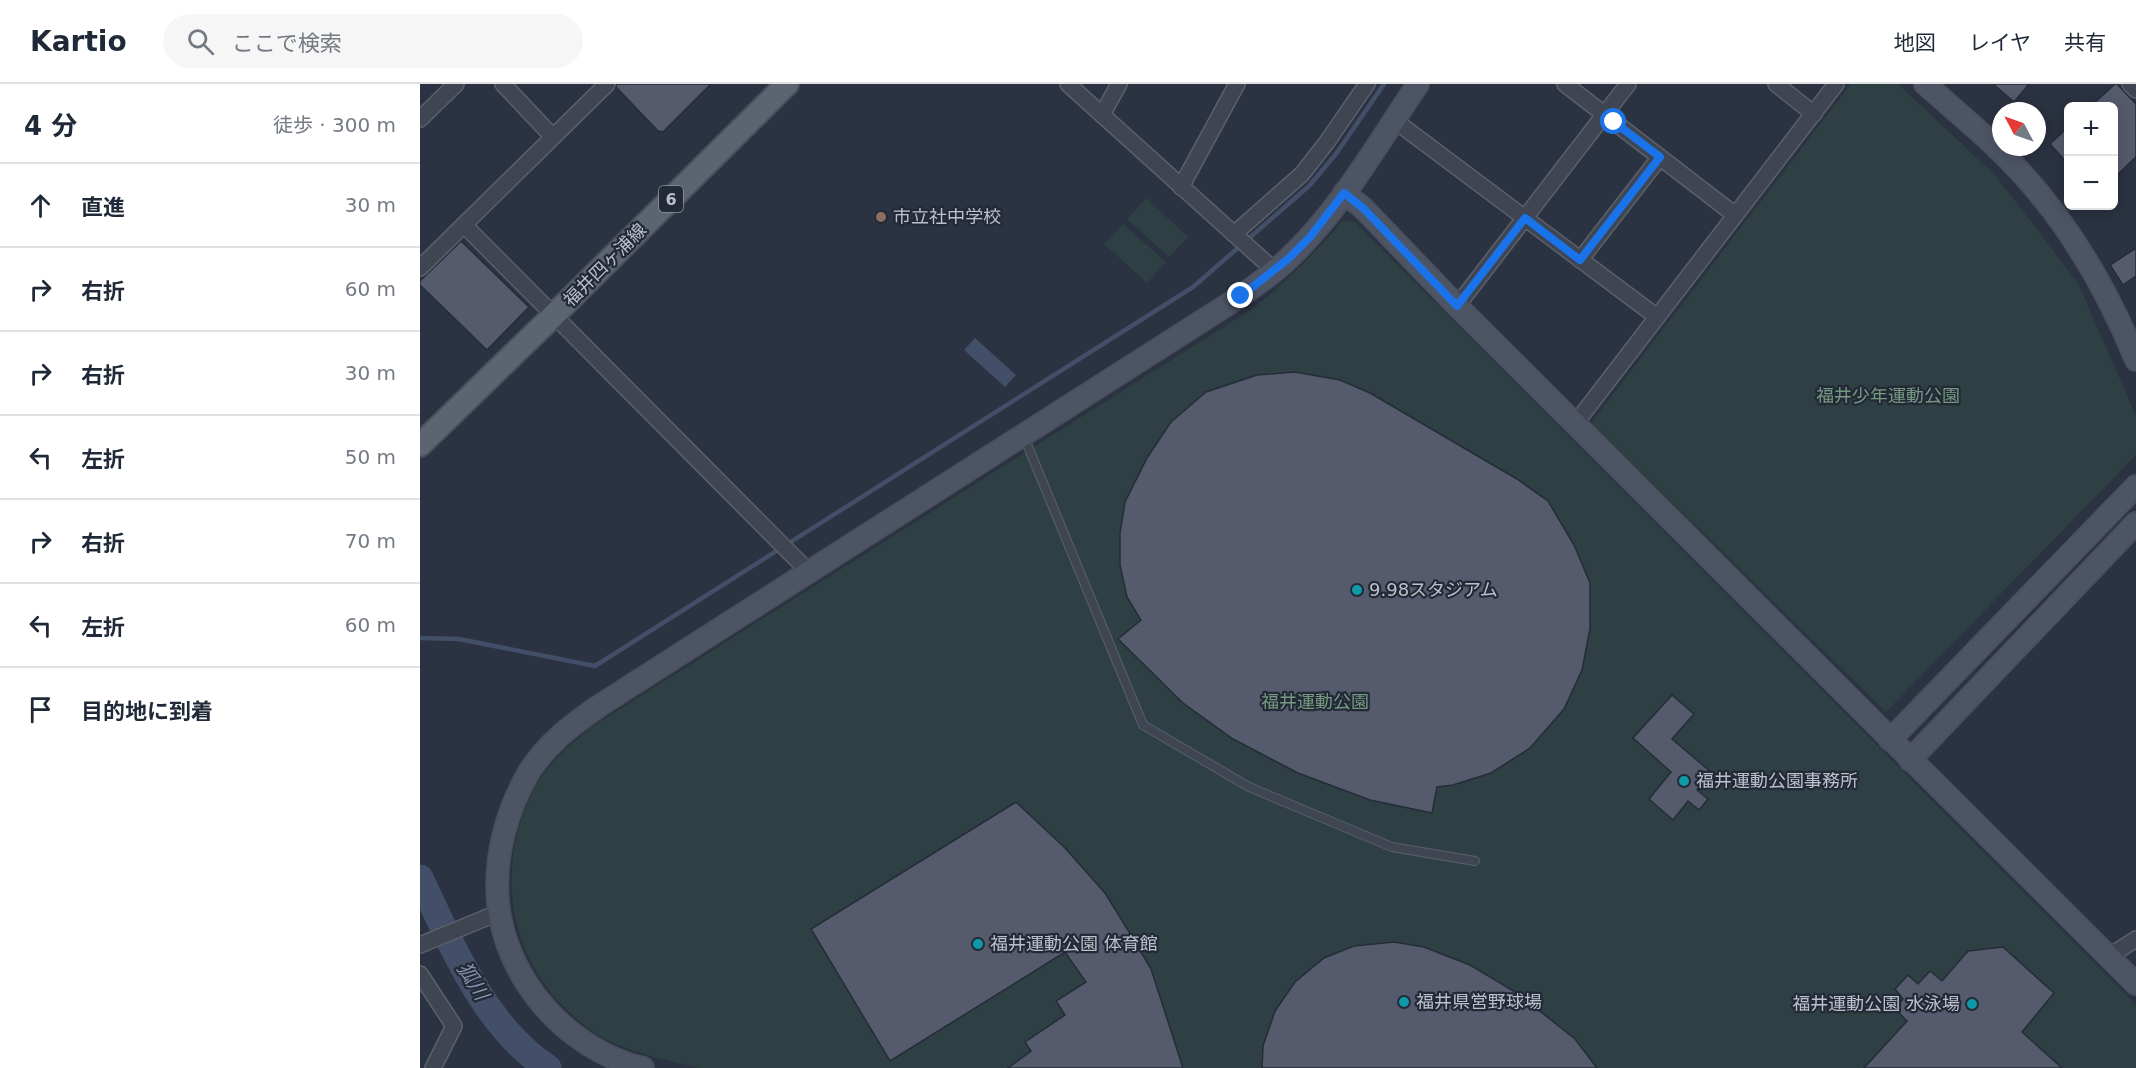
<!DOCTYPE html>
<html lang="ja">
<meta charset="utf-8">
<style>
body{margin:0;font-family:"DejaVu Sans","Noto Sans JP",sans-serif;background:#f6f6f7;color:#1f2937}
.controls{position:absolute;right:18px;top:18px;display:grid;overflow:hidden;border-radius:9px;box-shadow:0 3px 15px #0003}
.controls button{width:54px;height:54px;display:grid;place-items:center;padding:0;border:0;border-bottom:2px solid #e0e1e3;background:#fff;color:#1f2937;font:30px sans-serif}
.compass{position:absolute;left:1572px;top:18px;width:54px;height:54px;border-radius:50%;background:#fff;box-shadow:0 3px 15px #0003;rotate:311deg}
.stop{position:absolute;width:18px;height:18px;margin:-14px;border:4px solid #1a73e8;border-radius:50%;background:#fff}
.stop.end{background:#1a73e8;border-color:#fff;box-shadow:0 2px 6px #0008}
.list{margin:0;padding:0;list-style:none}
h2{display:flex;justify-content:space-between;align-items:center;height:78px;margin:0;padding:0 24px;font-size:26px}
h2 small{font-size:20px;font-weight:400;color:#747a83}
.list li{display:grid;grid-template-columns:39px 1fr auto;gap:18px;align-items:center;box-sizing:border-box;height:84px;padding:0 24px;border-top:2px solid #e0e1e3}
.list b{display:block;font-size:22px;white-space:nowrap}
.list em{font-size:20px;font-style:normal;color:#747a83}
.icon{flex:none;width:33px;height:33px;fill:none;stroke:currentColor;stroke-width:2;stroke-linecap:round;stroke-linejoin:round}
.map{position:relative;flex:none;width:1716px;height:984px;overflow:hidden}
header{display:flex;align-items:center;gap:36px;box-sizing:border-box;height:84px;padding:0 30px;background:#fff;border-bottom:2px solid #e0e1e3}
header strong{font-size:28px}
nav{display:flex;gap:33px;margin-inline-start:auto;font-size:21px}
.search{width:420px;height:54px;background:#f6f6f7;display:flex;align-items:center;gap:15px;box-sizing:border-box;padding:0 21px;border-radius:33px;color:#747a83;font-size:22px}
main{display:flex}
aside{flex:1;background:#fff}
.map>svg:first-child{display:block}
</style>
<header>
<strong>Kartio</strong>
<div class="search"><svg class="icon" aria-label="search" viewBox="0 0 24 24"><circle cx="10" cy="10" r="6"/><path d="M15 15l6 6"/></svg>ここで検索</div>
<nav><a>地図</a><a>レイヤ</a><a>共有</a></nav>
</header>
<main>
<aside>
<h2>4 分<small>徒歩 · 300 m</small></h2>
<ul class="list">
<li><svg class="icon" aria-label="ahead" viewBox="0 0 24 24"><path d="M12 20V5M6 11l6-6 6 6"/></svg><div><b>直進</b></div><em>30 m</em></li>
<li><svg class="icon" aria-label="right" viewBox="0 0 24 24"><path d="M7 20v-9h11M14 6l5 5-5 5"/></svg><div><b>右折</b></div><em>60 m</em></li>
<li><svg class="icon" aria-label="right" viewBox="0 0 24 24"><path d="M7 20v-9h11M14 6l5 5-5 5"/></svg><div><b>右折</b></div><em>30 m</em></li>
<li><svg class="icon" aria-label="left" viewBox="0 0 24 24"><path d="M17 20v-9H6M10 6l-5 5 5 5"/></svg><div><b>左折</b></div><em>50 m</em></li>
<li><svg class="icon" aria-label="right" viewBox="0 0 24 24"><path d="M7 20v-9h11M14 6l5 5-5 5"/></svg><div><b>右折</b></div><em>70 m</em></li>
<li><svg class="icon" aria-label="left" viewBox="0 0 24 24"><path d="M17 20v-9H6M10 6l-5 5 5 5"/></svg><div><b>左折</b></div><em>60 m</em></li>
<li><svg class="icon" aria-label="arrive" viewBox="0 0 24 24"><path d="M6 21V4h12l-3 4 3 4H6"/></svg><div><b>目的地に到着</b></div></li>
</ul>
</aside>
<div class="map">
<svg width="1716" height="984" viewBox="0 0 1716 984">
<rect width="100%" height="100%" fill="#2b3241"/>
<!-- green -->
<g fill="#2e4043">
<path d="M1431,0H1478L1575,91L1658,199L1716,332V371L1466,628L1171,339Z"/>
<path d="M726,114L768,153L749,173L707,135Z"/>
<path d="M923,136L935,138L1716,921V984H278C246,976 213,969 183,954C172,948 163,940 154,932C85,874 73,773 119,697C131,676 152,660 170,644L832,225C866,199 895,169 923,136Z"/>
<path d="M703,140L746,178L727,199L684,160Z"/>
</g>
<!-- water -->
<path fill="#434f68" d="M555,254L596,291L585,303L544,266Z"/>
<g fill="none" stroke-linecap="round" stroke-linejoin="round">
<!-- stream -->
<path stroke="#434f68" stroke-width="4.5" d="M0,554L39,555L175,582L773,203L889,102L916,70L964,0"/>
<!-- river -->
<path stroke="#434f68" stroke-width="27" d="M0,794C32,861 64,942 128,984"/>
</g>
<!-- building -->
<g fill="#555b6c" stroke="#252c39" stroke-width="1.5">
<path d="M196,0H291L243,48L238,47L196,3Z"/>
<path d="M1573,0H1609L1594,18Z"/>
<path d="M1695,0H1697L1716,20V73L1694,94V22H1671Z"/>
<path d="M1648,43V80L1630,60Z"/>
<path d="M41,157L109,223L67,266L0,201V197Z"/>
<path d="M1716,164V192L1703,201L1690,181Z"/>
<path d="M875,288L920,296L950,309L1097,395L1128,417L1154,461L1170,499V545L1162,586L1144,625L1110,664L1071,689L1033,701L1017,703L1012,729L950,716L878,689L813,655L763,619L698,555L721,536L707,513L700,481V449L705,418L727,374L751,338L786,308L837,291Z"/>
<path d="M1252,611L1274,630L1252,655L1292,689L1277,706L1288,715L1279,726L1268,717L1253,736L1229,715L1251,688L1213,654Z"/>
<path d="M596,718L645,764L685,809L711,851L731,885L763,984H588L611,967L605,958L645,931L636,917L666,898L645,868L470,977L391,845Z"/>
<path d="M974,858L1004,863L1050,881L1097,909L1155,955L1177,984H842L843,962L855,927L875,898L904,874L934,862Z"/>
<path d="M1583,863L1634,909L1602,948L1642,984H1444L1487,937L1475,925L1483,915L1475,905L1488,891L1498,900L1510,887L1522,897L1548,867Z"/>
</g>
<g fill="none" stroke-linecap="round" stroke-linejoin="round">
<!-- lane casing -->
<g stroke="#5a606c" stroke-width="10">
<path id="lane" d="M604,353L723,641L829,703L972,763L1055,777"/>
</g>
<!-- street casing -->
<g stroke="#5a606c" stroke-width="18">
<g id="street">
<path d="M83,0L133,53"/>
<path d="M648,0L855,187"/>
<path d="M1145,0L1315,131"/>
<path d="M1356,0L1394,30"/>
<path d="M1710,0L1716,6"/>
<path d="M682,31L699,0"/>
<path d="M0,35L36,0"/>
<path d="M974,36L1237,233"/>
<path d="M761,103L817,0"/>
<path d="M44,141L389,488"/>
<path d="M814,150L882,90L907,58L947,0"/>
<path d="M1160,176L1240,73"/>
<path d="M0,184L187,0"/>
<path d="M1037,222L1208,0"/>
<path d="M1155,340L1416,0"/>
<path d="M0,861L80,828"/>
<path d="M1688,873L1716,855"/>
<path d="M0,890L34,942L13,984"/>
</g>
</g>
<!-- secondary casing -->
<g stroke="#494e5b" stroke-width="24">
<g id="secondary">
<path d="M1505,0C1528,20 1551,40 1573,60C1637,120 1683,195 1716,276"/>
<path d="M924,109L943,124L1037,222L1716,900"/>
<path d="M1470,656L1716,402"/>
<path d="M1490,676L1716,439"/>
<path d="M223,984C148,966 86,897 78,819C74,774 86,727 109,688C127,659 154,639 182,620L821,212C837,200 854,189 868,175C921,125 958,59 998,0"/>
</g>
</g>
<!-- primary casing -->
<g stroke="#494e5b" stroke-width="26">
<path id="primary" d="M0,361L135,230L367,0"/>
</g>
<!-- lane -->
<use href="#lane" stroke="#3f4551" stroke-width="8"/>
<!-- street -->
<use href="#street" stroke="#3f4551" stroke-width="15"/>
<!-- secondary -->
<use href="#secondary" stroke="#4d5464" stroke-width="21"/>
<!-- primary -->
<use href="#primary" stroke="#5d6471" stroke-width="22"/>
</g>
<g fill="none" stroke-linecap="round" stroke-linejoin="round">
<!-- route -->
<path stroke="#1a73e8" stroke-width="8" d="M821,212L868,175L890,153L924,109L943,124L1037,222L1105,134L1160,176L1240,73L1194,38"/>
</g>
<!-- markers -->
<circle fill="#8d6e63" stroke="#232a37" stroke-width="2" cx="461" cy="133" r="6"/>
<g fill="#0f9aa8" stroke="#232a37" stroke-width="2">
<circle cx="937" cy="506" r="6"/>
<circle cx="1264" cy="697" r="6"/>
<circle cx="558" cy="860" r="6"/>
<circle cx="984" cy="918" r="6"/>
<circle cx="1552" cy="920" r="6"/>
</g>
<g text-anchor="middle" stroke-width="4.5" stroke-linejoin="round" paint-order="stroke">
<!-- shield labels -->
<rect fill="#232a37" stroke="#8e939f" stroke-width="1.5" x="239" y="102" width="24" height="26" rx="4.5"/>
<g font-size="16" font-weight="bold" fill="#bcc0cb">
<text x="251" y="121">6</text>
</g>
<!-- poi labels -->
<g font-size="18" fill="#bcc0cb" stroke="#232a37" text-anchor="start">
<text x="473" y="139">市立社中学校</text>
<text x="949" y="512">9.98スタジアム</text>
<text x="1276" y="703">福井運動公園事務所</text>
<text x="570" y="866">福井運動公園 体育館</text>
<text x="996" y="924">福井県営野球場</text>
<text x="1540" y="926" text-anchor="end">福井運動公園 水泳場</text>
</g>
<!-- street labels -->
<g font-size="18" fill="#bcc0cb" stroke="#232a37">
<text transform="translate(185 181) rotate(-45)" y="6">福井四ヶ浦線</text>
</g>
<!-- park labels -->
<g font-size="18" fill="#769981" stroke="#232a37">
<text x="1468" y="318">福井少年運動公園</text>
<text x="895" y="624">福井運動公園</text>
</g>
<!-- water labels -->
<g font-size="20" font-style="italic" fill="#8794ae" stroke="#232a37">
<text transform="translate(53 897) rotate(58)" y="7">狐川</text>
</g>
</g>
</svg>
<div class="controls">
<button>+</button>
<button>−</button>
</div>
<svg class="compass" viewBox="-18 -18 36 36"><path d="M0-13l5 13h-10z" fill="#e53935"/><path d="M0 13l5-13h-10z" fill="#747a83"/></svg>
<div class="stop" style="left:1194px;top:38px"></div>
<div class="stop end" style="left:821px;top:212px"></div>
</div>
</main>
